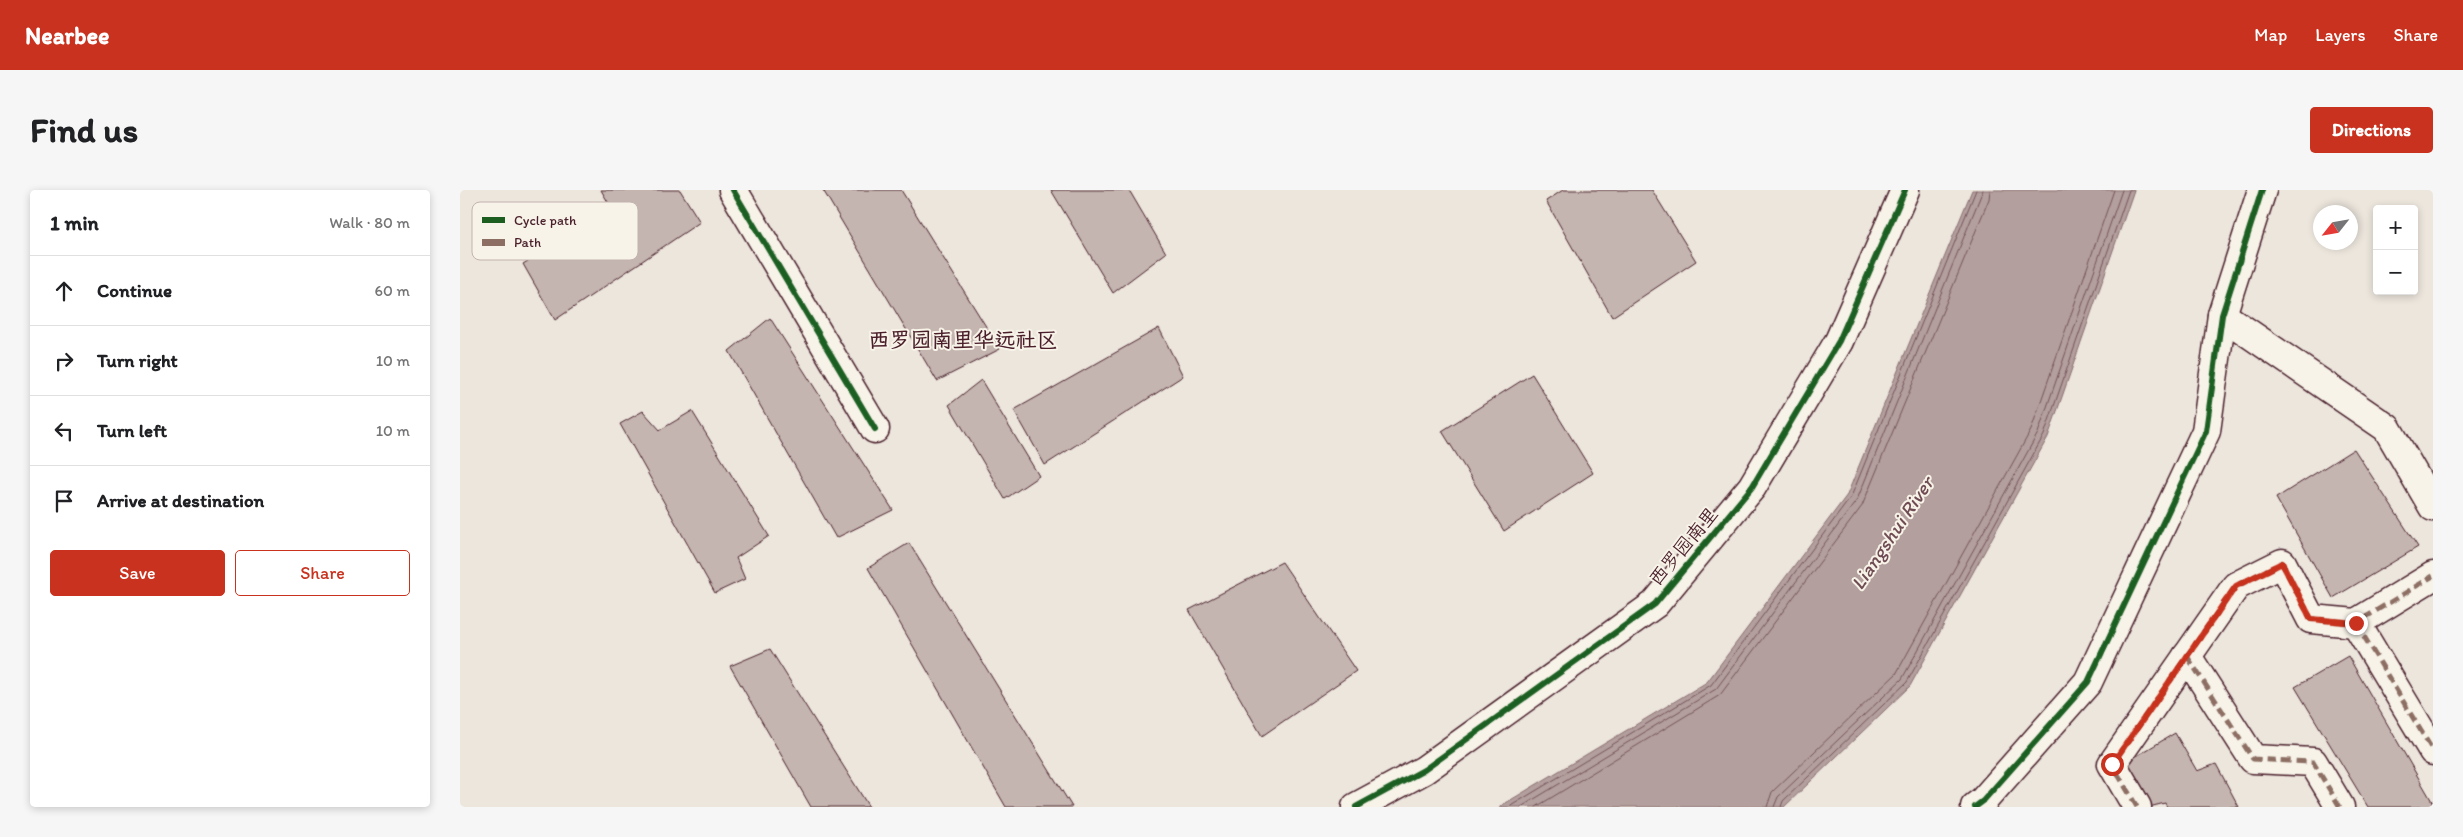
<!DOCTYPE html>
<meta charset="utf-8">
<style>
body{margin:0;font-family:Itim,"LXGW WenKai TC",sans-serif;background:#f6f6f6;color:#202124}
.controls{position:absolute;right:15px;top:15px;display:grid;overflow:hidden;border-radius:5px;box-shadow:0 2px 8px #0003}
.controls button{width:45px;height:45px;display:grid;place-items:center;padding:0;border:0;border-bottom:1px solid #e0e0e0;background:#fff;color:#202124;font:25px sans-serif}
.compass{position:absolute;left:1853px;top:15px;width:45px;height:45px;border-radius:50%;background:#fff;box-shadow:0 2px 8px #0003;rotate:239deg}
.stop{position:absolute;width:15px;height:15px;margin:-11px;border:4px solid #c8321e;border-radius:50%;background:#fff}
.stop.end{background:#c8321e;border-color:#fff;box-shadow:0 1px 5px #0008}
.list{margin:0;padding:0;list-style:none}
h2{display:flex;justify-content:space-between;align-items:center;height:65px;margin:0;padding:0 20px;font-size:21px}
h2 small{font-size:16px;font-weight:400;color:#757577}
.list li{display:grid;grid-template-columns:32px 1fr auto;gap:15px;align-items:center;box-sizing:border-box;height:70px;padding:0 20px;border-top:1px solid #e0e0e0}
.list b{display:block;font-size:19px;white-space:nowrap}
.list em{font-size:16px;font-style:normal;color:#757577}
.actions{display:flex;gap:10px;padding:15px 20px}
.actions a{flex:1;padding:11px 0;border:1px solid #c8321e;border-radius:5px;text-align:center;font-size:18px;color:#c8321e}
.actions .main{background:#c8321e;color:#fff}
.icon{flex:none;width:28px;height:28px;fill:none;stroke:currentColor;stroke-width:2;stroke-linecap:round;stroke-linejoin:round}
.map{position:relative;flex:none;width:1973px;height:617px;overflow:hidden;border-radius:5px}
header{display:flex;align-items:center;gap:30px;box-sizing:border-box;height:70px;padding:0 25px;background:#c8321e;color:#fff}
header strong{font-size:24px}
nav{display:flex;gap:28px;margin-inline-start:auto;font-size:18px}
.intro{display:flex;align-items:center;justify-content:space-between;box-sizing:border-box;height:120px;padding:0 30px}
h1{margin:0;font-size:35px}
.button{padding:12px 22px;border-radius:5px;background:#c8321e;color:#fff;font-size:18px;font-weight:700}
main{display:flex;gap:30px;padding:0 30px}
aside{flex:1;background:#fff;border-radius:5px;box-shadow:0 2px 8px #0003}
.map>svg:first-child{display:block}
</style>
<header>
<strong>Nearbee</strong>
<nav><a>Map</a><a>Layers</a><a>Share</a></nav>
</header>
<div class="intro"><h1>Find us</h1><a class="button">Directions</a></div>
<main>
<aside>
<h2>1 min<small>Walk · 80 m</small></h2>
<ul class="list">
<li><svg class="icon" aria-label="ahead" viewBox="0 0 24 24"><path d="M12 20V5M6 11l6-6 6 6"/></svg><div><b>Continue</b></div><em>60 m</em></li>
<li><svg class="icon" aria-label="right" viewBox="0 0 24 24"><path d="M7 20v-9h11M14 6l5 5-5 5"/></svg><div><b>Turn right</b></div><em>10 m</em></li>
<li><svg class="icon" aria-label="left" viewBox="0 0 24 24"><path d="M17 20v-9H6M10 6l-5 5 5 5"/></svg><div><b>Turn left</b></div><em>10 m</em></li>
<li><svg class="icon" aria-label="arrive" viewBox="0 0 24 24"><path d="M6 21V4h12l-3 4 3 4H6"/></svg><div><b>Arrive at destination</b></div></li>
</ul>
<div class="actions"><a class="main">Save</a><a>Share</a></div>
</aside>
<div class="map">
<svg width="1973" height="617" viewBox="0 0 1973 617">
<rect width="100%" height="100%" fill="#ece6dd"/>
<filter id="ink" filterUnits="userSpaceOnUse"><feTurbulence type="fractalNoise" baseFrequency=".02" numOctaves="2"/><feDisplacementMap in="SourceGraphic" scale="10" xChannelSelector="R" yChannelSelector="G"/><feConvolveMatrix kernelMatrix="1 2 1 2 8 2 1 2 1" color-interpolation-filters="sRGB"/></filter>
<g filter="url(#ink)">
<!-- water -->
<path fill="#b39f9d" stroke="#896c6f" d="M1512,0H1674L1588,247L1450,496L1324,617H1039L1247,492L1387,305Z"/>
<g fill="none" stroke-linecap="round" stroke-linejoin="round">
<!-- shore -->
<g stroke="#745259" stroke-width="1">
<path d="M1049,617L1251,495L1391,307L1516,0"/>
<path d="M1061,617L1256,499L1397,310L1523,0"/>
<path d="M1076,617L1260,505L1402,316L1529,9L1530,0"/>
<path d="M1307,617L1312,602L1436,484L1571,240L1654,0"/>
<path d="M1314,617L1318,607L1442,489L1578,243L1662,0"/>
<path d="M1321,617L1323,611L1447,492L1584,245L1669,0"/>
</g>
</g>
<!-- building -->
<g fill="#c4b5b0" stroke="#4a1f2b">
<path d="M141,0H220L240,32L95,130L63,74L152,19Z"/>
<path d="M363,0H441L540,159L477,191Z"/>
<path d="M591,0H669L706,63L653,103Z"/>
<path d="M1103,0H1192L1236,71L1152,127L1086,11Z"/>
<path d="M310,128L433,320L376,348L269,161Z"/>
<path d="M699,138L723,186L585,275L554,220Z"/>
<path d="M1072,184L1133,283L1044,341L982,241Z"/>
<path d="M521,190L579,286L545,309L489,215Z"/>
<path d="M183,221L200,240L232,221L309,346L276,368L285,389L255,403L160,234Z"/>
<path d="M1894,259L1958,357L1873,408L1816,308Z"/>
<path d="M449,353L612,617H546L408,378Z"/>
<path d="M822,372L896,481L802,546L729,420Z"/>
<path d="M310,459L409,617H351L270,476Z"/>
<path d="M1888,466L1973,613V617H1908L1835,497Z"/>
<path d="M1715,543L1737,581L1756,574L1779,617H1707L1705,613L1689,617L1665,573Z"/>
</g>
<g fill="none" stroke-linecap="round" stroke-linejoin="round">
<!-- minor casing -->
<g stroke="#4a1f2b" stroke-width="31">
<g id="minor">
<path d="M273,0L415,239"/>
<path d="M1762,125L1927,238L1973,317"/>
<path d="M1896,433L1973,561"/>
<path d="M1727,466L1793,569L1853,572L1880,617"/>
<path d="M896,617L964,580L1195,414L1292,297L1379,151L1445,0"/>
<path d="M1515,617L1523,611L1628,492L1746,241L1762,125L1802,0"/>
<path d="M1677,617L1652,574L1776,396L1822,373L1851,429L1896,433L1973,386"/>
</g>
</g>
<!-- minor -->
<use href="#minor" stroke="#f7f3e8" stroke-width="28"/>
<!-- quiet -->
<g stroke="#8d6e63" stroke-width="5" stroke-dasharray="10 5" stroke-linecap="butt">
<path d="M1896,433L1973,561"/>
<path d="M1727,466L1793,569L1853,572L1880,617"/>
<path d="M1677,617L1652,574L1776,396L1822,373L1851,429L1896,433L1973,386"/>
</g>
<!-- cycleway casing -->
<g stroke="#f7f3e8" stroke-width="9">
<g id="cycleway">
<path d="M273,0L415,239"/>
<path d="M896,617L964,580L1195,414L1292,297L1379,151L1445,0"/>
<path d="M1515,617L1523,611L1628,492L1746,241L1762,125L1802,0"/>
</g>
</g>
<!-- cycleway -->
<use href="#cycleway" stroke="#1b5e20" stroke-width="6"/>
</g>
</g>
<g fill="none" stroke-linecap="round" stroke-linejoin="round" filter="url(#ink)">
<!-- route -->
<path stroke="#c8321e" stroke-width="6" d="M1652,574L1776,396L1822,373L1851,429L1896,433"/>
</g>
<g text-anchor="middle" stroke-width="4" stroke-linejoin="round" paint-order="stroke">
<!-- street labels -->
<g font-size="19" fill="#4a1f2b" stroke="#f7f3e8">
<text transform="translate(1223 356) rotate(-50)" y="7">西罗园南里</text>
</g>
<!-- water labels -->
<g font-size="20" font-style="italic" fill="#6f4c53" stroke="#f7f3e8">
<text transform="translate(1432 343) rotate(-56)" y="7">Liangshui River</text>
</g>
<!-- quarter labels -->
<g font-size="21" font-weight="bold" fill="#4a1f2b" stroke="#f7f3e8">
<text x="503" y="157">西罗园南里华远社区</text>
</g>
</g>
<!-- legend -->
<rect x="12" y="12" width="166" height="58" rx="8" fill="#f7f3e8" stroke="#c3b3af" stroke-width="1"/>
<rect x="22" y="27" width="23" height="6" fill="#1b5e20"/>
<rect x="22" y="49" width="23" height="7" fill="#8d6e63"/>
<g font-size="14" fill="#4a1f2b">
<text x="54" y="35">Cycle path</text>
<text x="54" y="57">Path</text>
</g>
</svg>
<div class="controls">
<button>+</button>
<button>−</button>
</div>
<svg class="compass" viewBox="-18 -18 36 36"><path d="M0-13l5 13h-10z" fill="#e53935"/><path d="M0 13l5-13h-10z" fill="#757577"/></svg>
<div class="stop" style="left:1652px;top:574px"></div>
<div class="stop end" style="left:1896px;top:433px"></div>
</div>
</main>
